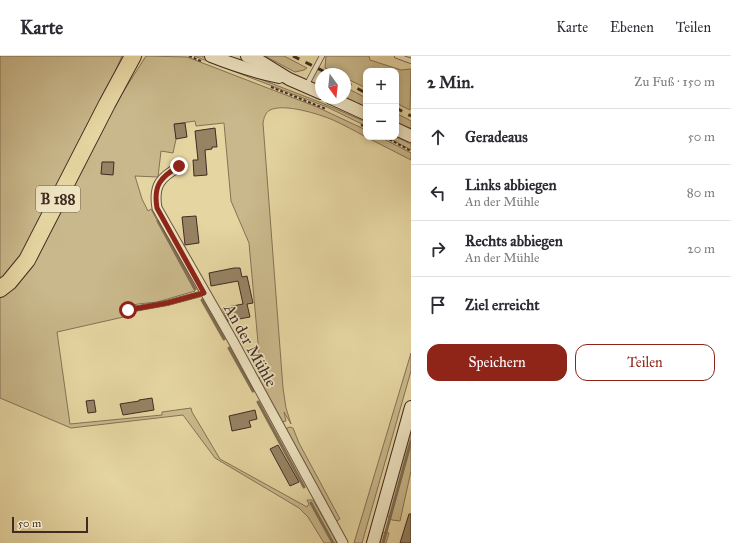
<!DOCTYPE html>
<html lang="de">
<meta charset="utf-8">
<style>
body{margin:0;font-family:"IM FELL Great Primer",serif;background:#f2f2f3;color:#2b2b33}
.controls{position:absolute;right:12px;top:12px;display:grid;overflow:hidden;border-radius:8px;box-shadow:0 2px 6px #0003}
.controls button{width:36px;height:36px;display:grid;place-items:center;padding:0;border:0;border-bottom:1px solid #e1e1e2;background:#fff;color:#2b2b33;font:20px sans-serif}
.compass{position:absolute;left:315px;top:12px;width:36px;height:36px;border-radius:50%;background:#fff;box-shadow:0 2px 6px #0003;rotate:165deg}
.scale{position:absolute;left:12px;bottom:10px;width:76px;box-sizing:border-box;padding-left:4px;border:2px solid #402b22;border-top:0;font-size:11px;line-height:14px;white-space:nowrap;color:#402b22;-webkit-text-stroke:3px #eee4c2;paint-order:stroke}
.stop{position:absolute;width:12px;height:12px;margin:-9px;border:3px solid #8f2418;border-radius:50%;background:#fff}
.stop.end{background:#8f2418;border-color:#fff;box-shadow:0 1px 4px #0008}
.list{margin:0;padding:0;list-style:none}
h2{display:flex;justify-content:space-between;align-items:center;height:52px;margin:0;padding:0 16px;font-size:17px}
h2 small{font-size:13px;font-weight:400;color:#7c7c81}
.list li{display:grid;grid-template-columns:26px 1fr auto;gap:12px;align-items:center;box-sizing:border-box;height:56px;padding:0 16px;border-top:1px solid #e1e1e2}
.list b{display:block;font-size:15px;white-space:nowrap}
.list p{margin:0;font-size:13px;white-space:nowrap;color:#7c7c81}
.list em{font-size:13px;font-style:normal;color:#7c7c81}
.actions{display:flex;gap:8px;padding:12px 16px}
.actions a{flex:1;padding:9px 0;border:1px solid #8f2418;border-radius:12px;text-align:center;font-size:14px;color:#8f2418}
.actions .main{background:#8f2418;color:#fff}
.icon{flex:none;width:22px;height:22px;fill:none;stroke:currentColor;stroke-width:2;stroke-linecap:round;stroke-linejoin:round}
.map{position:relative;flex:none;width:411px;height:487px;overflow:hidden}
header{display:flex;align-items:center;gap:24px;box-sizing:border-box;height:56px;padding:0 20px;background:#fff;border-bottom:1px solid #e1e1e2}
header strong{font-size:19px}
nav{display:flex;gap:22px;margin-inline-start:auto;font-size:14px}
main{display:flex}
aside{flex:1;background:#fff}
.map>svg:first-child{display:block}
</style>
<header>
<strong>Karte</strong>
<nav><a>Karte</a><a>Ebenen</a><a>Teilen</a></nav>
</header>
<main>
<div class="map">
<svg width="411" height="487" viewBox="0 0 411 487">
<rect width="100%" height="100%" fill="#e5d5a1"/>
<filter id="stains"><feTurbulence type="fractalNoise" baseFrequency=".005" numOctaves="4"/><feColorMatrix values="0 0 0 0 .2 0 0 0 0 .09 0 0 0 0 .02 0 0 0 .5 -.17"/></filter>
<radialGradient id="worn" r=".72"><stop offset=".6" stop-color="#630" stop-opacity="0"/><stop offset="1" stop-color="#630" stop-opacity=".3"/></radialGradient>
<!-- green -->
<g fill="#c9b88b" stroke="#847256">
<path d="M0,0H122L111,25L21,201L0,225Z"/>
<path d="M146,0L187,1L317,51L366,74V81C355,75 344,69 333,64C319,58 284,47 270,54C265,57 264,62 263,67L283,332L286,352L291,368L284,356L286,365L281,366L259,326V322L261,320L249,187L231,145L224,67L196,70L195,65L175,68L176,83L173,97L161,95L158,121L135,120L142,143L148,155L151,153L195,235L157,246L138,248L124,251L123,255L128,260L57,276L70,368L162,359V356L191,352L192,356L220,403L307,451L309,448L307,444H313L337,487H324L308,461L299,452L215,402L183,359L71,372L0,342V242L11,233L109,58Z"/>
<path d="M194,0H201L322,47L366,66V70L327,51Z"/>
<path d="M265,0H284L307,12L304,14L295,16Z"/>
<path d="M326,0H369L370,4L401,14L411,13L410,54L396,47V15H366V32L345,22V18H337L325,12Z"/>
<path d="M345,31L366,42V51L345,41Z"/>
<path d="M396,57L411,65V73L396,66Z"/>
<path d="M366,81H380L411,97V104Z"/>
<path d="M387,81H396L411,88V94Z"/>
<path d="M411,297V315L362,487H354Z"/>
<path d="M290,371L293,372L299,387L340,463L335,466L286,374L287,372Z"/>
<path d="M411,372V415L400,465L392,464L388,461L387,456Z"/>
<path d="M383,476L389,477L386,487H380Z"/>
</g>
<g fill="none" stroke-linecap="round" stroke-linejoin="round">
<!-- stream -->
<g stroke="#816e54" stroke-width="3">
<path d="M158,165L195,233"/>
<path d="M202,244L224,283"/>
<path d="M229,292L253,335"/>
<path d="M258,346L304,431"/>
<path d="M311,447L333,487"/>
<path d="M383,487L411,385"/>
</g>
</g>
<!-- building -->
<g fill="#968364" stroke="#402b22">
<path d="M185,67L187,81L176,83L174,68Z"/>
<path d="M215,72L217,91H212V93L205,94L207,119L194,120L193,104H198L195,75Z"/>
<path d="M102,106H114L113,119L101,118Z"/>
<path d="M196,160L199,187L185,189L182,161Z"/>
<path d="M234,212H240L242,221L247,220L253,247L247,248L250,261L228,265L222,252L243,248L238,225L211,230L209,217Z"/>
<path d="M152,342L154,354L123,359L120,348L139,345V344Z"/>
<path d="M94,344L96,356L88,357L86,345Z"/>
<path d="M255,354L257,363L249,365L251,371L232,375L229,360Z"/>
<path d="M278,389L299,426L290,430L270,393Z"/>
<path d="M409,458H411V487H400Z"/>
</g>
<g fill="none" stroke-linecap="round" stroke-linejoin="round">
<!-- lane casing -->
<g stroke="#695642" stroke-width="6">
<g id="lane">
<path d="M397,0L411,5"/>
<path d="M306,30L322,0"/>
<path d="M128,254L167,247L204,237"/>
</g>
</g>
<!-- street casing -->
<g stroke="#695642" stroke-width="11">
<path id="street" d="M179,111C161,121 153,129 157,152L233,285L343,487"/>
</g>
<!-- secondary casing -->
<g stroke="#402b22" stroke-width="14">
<g id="secondary">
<path d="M211,0C234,9 255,16 279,21"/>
<path d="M247,0L258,4L289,23L321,37"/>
<path d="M331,42L366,58"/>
<path d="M396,73L411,80"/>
<path d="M373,487L411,351"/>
</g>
</g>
<!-- highway casing -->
<g stroke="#402b22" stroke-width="18">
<path id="highway" d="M0,233L9,226L27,204L107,48L133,0"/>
</g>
<!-- path -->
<g stroke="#402b22" stroke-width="2" stroke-dasharray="3 2" stroke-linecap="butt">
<path d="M189,0L201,5"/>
<path d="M271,31L326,53"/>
<path d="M361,69L366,71"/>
<path d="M385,81L411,95"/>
</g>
<!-- lane -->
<use href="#lane" stroke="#eee4c2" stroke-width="4.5"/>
<!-- street -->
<use href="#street" stroke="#eee4c2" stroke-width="9"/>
<!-- secondary -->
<use href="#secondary" stroke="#eee4c2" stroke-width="12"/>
<!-- highway -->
<use href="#highway" stroke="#e5d5a1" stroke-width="16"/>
<!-- rail -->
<g stroke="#402b22" stroke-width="3" stroke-dasharray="7 7" stroke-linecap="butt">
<path d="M293,0L329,18"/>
<path d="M345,26L366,37"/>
<path d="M396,52L411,60"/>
</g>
</g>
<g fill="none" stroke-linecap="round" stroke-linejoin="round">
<!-- route -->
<path stroke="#8f2418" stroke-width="5" d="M128,254L167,247L204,237L157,152C153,129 161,121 179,110"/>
</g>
<g text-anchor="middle" stroke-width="3.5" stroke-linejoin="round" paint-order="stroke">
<!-- shield labels -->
<rect fill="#eee4c2" stroke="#746252" stroke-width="1" x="36" y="130" width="44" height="26" rx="3"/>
<g font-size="15" font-weight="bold" fill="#402b22">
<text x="58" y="148">B 188</text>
</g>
<!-- street labels -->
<g font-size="16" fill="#402b22" stroke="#eee4c2">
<text transform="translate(251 289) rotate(61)" y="6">An der Mühle</text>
</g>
</g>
<rect width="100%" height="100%" filter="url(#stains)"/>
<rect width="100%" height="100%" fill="url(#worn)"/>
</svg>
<div class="controls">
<button>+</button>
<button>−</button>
</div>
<svg class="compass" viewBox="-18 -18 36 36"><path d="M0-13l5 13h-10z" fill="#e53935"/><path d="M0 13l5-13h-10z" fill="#7c7c81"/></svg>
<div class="scale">50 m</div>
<div class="stop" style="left:128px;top:254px"></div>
<div class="stop end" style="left:179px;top:110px"></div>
</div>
<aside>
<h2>2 Min.<small>Zu Fuß · 150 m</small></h2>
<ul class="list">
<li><svg class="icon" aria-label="ahead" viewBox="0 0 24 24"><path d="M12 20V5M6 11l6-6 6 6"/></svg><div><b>Geradeaus</b></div><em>50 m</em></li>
<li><svg class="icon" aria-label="left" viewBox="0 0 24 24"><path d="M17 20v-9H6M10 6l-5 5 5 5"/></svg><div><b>Links abbiegen</b><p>An der Mühle</p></div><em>80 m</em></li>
<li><svg class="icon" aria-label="right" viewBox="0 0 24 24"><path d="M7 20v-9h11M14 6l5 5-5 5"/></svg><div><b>Rechts abbiegen</b><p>An der Mühle</p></div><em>20 m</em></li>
<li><svg class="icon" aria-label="arrive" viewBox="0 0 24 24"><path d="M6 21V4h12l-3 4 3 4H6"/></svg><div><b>Ziel erreicht</b></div></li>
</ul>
<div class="actions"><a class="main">Speichern</a><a>Teilen</a></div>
</aside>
</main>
